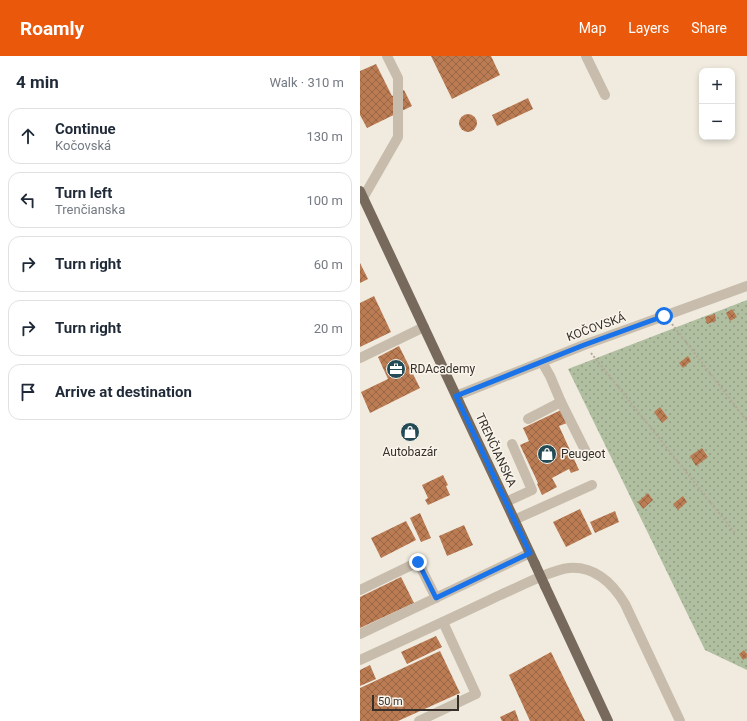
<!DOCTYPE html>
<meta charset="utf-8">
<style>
body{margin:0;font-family:Roboto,sans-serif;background:#f2f2f3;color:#1f2937}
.controls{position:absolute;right:12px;top:12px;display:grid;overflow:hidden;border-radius:8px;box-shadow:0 2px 6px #0003}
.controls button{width:36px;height:36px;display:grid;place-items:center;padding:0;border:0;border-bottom:1px solid #e0e1e3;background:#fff;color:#1f2937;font:20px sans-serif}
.scale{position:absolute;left:12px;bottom:10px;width:87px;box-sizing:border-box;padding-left:4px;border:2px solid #37302a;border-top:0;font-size:11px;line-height:14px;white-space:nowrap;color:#37302a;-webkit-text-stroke:3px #f9f5ec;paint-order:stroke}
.stop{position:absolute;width:12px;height:12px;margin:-9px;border:3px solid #1a73e8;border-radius:50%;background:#fff}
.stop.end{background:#1a73e8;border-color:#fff;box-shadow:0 1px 4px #0008}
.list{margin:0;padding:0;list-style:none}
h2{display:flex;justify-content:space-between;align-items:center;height:52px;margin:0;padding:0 16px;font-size:17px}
h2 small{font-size:13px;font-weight:400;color:#747a83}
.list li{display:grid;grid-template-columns:26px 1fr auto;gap:12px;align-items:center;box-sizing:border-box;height:56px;margin:0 8px 8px;padding:0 8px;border:1px solid #e0e1e3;border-radius:12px}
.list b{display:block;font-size:15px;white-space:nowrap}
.list p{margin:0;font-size:13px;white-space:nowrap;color:#747a83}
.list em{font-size:13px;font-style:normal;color:#747a83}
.icon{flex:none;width:22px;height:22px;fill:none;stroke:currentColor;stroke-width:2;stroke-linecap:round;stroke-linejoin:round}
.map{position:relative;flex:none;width:387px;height:665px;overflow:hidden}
header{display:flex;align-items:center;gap:24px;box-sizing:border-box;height:56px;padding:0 20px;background:#ea580c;color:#fff}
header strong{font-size:19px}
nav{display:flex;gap:22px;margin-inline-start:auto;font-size:14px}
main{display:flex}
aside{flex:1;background:#fff}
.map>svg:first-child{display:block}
</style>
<header>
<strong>Roamly</strong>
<nav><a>Map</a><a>Layers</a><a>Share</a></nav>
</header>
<main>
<aside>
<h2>4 min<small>Walk · 310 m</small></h2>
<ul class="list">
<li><svg class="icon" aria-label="ahead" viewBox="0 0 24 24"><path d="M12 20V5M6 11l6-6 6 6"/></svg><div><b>Continue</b><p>Kočovská</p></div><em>130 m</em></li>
<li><svg class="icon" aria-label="left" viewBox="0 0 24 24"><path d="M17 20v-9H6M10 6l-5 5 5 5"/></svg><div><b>Turn left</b><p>Trenčianska</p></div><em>100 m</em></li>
<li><svg class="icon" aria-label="right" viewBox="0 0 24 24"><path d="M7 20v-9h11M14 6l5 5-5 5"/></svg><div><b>Turn right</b></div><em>60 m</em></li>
<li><svg class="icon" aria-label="right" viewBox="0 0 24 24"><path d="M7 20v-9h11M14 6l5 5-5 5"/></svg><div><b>Turn right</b></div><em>20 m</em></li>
<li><svg class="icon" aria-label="arrive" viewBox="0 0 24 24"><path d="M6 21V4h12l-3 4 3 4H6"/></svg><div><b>Arrive at destination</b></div></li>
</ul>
</aside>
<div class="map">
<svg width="387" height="665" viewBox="0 0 387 665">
<defs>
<pattern id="garden-dots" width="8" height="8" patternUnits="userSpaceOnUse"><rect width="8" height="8" fill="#b0bfa0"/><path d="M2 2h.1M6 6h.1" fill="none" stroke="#909c83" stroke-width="1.8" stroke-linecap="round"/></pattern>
<pattern id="building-cross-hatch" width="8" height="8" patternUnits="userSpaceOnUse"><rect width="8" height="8" fill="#bb7c53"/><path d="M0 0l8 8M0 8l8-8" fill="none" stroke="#996645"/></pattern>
</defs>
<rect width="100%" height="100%" fill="#f1ebdf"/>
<!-- garden -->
<path fill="url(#garden-dots)" d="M387,244V614L345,594L208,313Z"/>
<!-- building -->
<g fill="url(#building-cross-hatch)">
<path d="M71,0H131L140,19L92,43Z"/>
<path d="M16,8L32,40L44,34L52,50L7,72L0,59V15Z"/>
<path d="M168,42L173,53L137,70L132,59Z"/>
<circle cx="108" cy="67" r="9"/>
<path d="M0,207L8,223L0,227Z"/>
<path d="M14,240L31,276L0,291V247Z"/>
<path d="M372,253L377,261L370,265L366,257Z"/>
<path d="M355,258L356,265L347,268L345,261Z"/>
<path d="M39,290L60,332L10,357L1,336L28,323L18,301Z"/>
<path d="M328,300L331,305L323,312L319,307Z"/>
<path d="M300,351L308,362L302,367L294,356Z"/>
<path d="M201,354L207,367L199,370L219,414L211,417L209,413L192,422L197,431L182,439L177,428L178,427L160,389L169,385L163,372Z"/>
<path d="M342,392L348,401L336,410L330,400Z"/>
<path d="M83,419L88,429L86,430L90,439L68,449L65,444L68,442L62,429Z"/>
<path d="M288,437L293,444L283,453L278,446Z"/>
<path d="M323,440L327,446L318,454L313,448Z"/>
<path d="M220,453L232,478L206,491L193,466Z"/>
<path d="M255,455L259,466L235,477L230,466Z"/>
<path d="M60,457L71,482L61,486L50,462Z"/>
<path d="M46,465L56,484L21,502L11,482Z"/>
<path d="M104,469L113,489L87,500L79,480Z"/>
<path d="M41,521L54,547L0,572V541Z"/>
<path d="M76,580L82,591L47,608L41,596Z"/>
<path d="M384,594L387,598V601L383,604L379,598Z"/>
<path d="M80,595L100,637L38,665H0V632Z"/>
<path d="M191,596L225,665H170L149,619Z"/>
<path d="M10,609L16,623L0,630V614Z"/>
<path d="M155,654L159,665H142L140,661Z"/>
</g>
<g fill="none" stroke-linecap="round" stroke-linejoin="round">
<!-- path -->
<g stroke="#b4a896" stroke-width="2" stroke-dasharray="2 2" stroke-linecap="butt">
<path d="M312,268L387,365"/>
<path d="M231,297L375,477"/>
</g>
<!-- minor -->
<g stroke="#c8bdac" stroke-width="10">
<path d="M226,0L245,39"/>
<path d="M3,142L38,81V22L27,0"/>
<path d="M0,302L64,271"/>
<path d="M96,340L224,289L387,230"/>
<path d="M201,346L228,400"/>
<path d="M168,363L201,346L190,320L182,306"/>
<path d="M146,446L172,434L152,388"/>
<path d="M154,464L232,429"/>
<path d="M0,534L58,506L76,542"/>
<path d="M0,578L170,497"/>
<path d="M0,604C46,583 92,562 138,540C157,532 190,514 209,512C235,510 253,528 265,548L320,665"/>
<path d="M59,665L116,638L83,566"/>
</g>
<!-- major -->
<g stroke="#776a5d" stroke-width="10">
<path d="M0,135L175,508"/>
<path d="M185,530L248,665"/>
</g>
<!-- major-bridge -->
<path stroke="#776a5d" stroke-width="10" d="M175,508L185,530"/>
</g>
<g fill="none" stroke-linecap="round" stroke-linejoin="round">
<!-- route -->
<path stroke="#1a73e8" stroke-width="5" d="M58,506L76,542L170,497L96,340L224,289L304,260"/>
</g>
<!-- icons -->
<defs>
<g id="office-disc" transform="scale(1)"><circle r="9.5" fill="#234a55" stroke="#f9f5ec"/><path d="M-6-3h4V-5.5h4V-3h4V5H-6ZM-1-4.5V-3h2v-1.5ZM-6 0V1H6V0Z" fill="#fff"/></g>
<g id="shop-disc" transform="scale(1)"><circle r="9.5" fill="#234a55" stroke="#f9f5ec"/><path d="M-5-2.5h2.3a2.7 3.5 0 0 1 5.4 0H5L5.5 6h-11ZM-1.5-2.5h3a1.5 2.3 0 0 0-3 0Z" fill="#fff"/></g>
</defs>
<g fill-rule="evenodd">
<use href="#office-disc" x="36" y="313"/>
<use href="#shop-disc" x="50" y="376"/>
<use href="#shop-disc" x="187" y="398"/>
</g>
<g text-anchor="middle" stroke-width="3" stroke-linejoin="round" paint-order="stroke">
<!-- street labels -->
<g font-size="12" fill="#37302a" stroke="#f9f5ec">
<text transform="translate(236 271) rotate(-20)" y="4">KOČOVSKÁ</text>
<text transform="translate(136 394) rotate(65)" y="4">TRENČIANSKA</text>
</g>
<!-- poi labels -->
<g font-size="12" fill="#37302a" stroke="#f9f5ec" text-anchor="start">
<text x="50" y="317">RDAcademy</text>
<text x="50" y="400" text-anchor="middle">Autobazár</text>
<text x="201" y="402">Peugeot</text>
</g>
</g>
</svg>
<div class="controls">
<button>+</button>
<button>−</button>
</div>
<div class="scale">50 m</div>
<div class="stop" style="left:304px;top:260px"></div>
<div class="stop end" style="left:58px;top:506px"></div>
</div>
</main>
